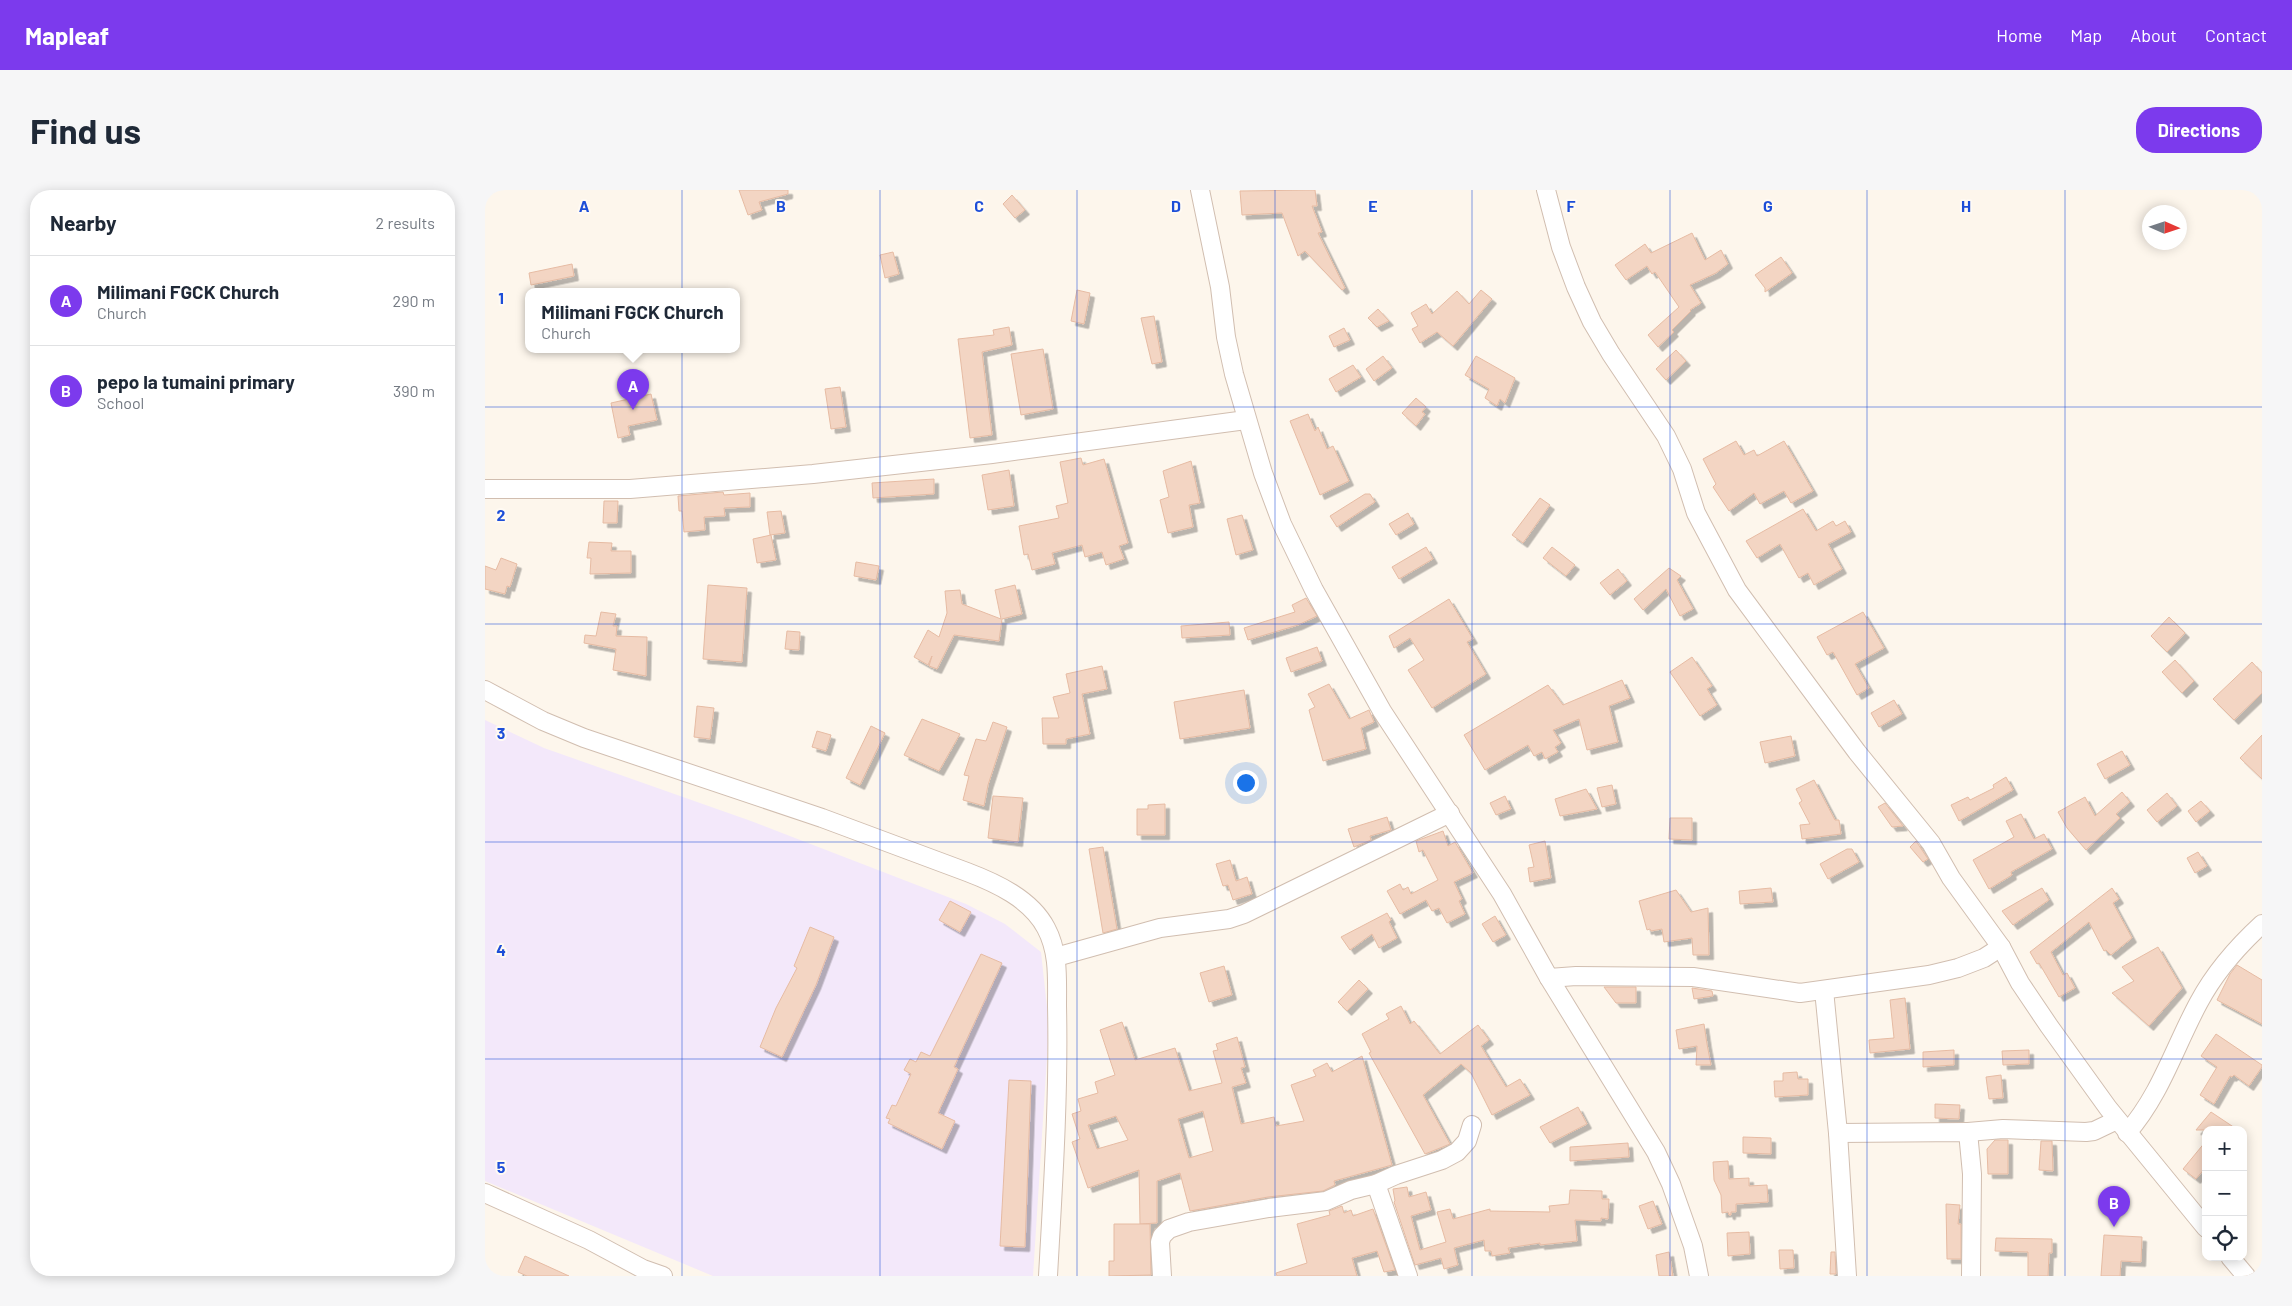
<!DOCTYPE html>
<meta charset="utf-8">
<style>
body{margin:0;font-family:Barlow,sans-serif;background:#f6f6f7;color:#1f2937}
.controls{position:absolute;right:15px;bottom:15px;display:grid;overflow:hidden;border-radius:10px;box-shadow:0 2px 12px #0003}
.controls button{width:45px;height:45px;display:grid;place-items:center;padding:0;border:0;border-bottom:1px solid #e0e1e3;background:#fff;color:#1f2937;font:25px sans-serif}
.compass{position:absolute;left:1657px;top:15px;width:45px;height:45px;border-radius:50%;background:#fff;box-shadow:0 2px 12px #0003;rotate:93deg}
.you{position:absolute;left:760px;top:592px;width:18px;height:18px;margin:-12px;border:4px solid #fff;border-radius:50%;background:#1a73e8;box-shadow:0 0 0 8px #1a73e833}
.badge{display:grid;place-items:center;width:32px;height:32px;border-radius:50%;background:#7c3aed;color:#fff;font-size:16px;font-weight:700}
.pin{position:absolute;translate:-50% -41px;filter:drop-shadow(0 1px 2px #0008)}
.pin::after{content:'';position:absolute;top:26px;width:18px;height:15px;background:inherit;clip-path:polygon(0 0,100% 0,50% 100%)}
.popup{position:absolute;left:40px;top:98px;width:215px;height:65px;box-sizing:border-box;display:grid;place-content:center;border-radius:10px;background:#fff;filter:drop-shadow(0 1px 4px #0005);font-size:16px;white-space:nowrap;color:#747a83}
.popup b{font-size:19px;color:#1f2937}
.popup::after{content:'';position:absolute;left:50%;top:100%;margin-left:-10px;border:10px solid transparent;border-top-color:#fff}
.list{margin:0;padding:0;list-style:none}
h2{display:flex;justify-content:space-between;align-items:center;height:65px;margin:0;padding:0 20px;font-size:21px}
h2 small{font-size:16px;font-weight:400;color:#747a83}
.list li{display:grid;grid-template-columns:32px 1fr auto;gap:15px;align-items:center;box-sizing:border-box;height:90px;padding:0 20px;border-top:1px solid #e0e1e3}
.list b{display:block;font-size:19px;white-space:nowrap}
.list p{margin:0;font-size:16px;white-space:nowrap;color:#747a83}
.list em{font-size:16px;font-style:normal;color:#747a83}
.icon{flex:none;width:28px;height:28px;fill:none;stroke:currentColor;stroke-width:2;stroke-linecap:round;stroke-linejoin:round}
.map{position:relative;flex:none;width:1777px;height:1086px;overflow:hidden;border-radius:20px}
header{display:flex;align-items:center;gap:30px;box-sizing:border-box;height:70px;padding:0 25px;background:#7c3aed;color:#fff}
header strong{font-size:24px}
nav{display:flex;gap:28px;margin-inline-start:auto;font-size:18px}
.intro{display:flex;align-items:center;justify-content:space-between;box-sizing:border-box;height:120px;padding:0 30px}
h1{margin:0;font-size:35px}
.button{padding:12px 22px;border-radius:20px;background:#7c3aed;color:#fff;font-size:18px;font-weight:700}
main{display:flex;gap:30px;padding:0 30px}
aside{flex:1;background:#fff;border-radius:20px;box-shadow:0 2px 12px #0003}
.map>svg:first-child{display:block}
</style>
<header>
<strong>Mapleaf</strong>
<nav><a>Home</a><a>Map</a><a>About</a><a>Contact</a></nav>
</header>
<div class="intro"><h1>Find us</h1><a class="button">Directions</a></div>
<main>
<aside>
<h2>Nearby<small>2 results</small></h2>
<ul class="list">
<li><span class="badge">A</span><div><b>Milimani FGCK Church</b><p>Church</p></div><em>290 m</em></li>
<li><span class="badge">B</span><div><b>pepo la tumaini primary</b><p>School</p></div><em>390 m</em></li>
</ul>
</aside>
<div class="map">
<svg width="1777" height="1086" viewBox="0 0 1777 1086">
<defs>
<filter id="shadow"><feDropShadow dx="4.5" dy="4.5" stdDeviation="0" flood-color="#0004"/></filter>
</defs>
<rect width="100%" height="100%" fill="#fdf6ec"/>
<!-- education -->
<path fill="#f3e8fa" d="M0,530L59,558L266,631L481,714L520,734L556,762L564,836L548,1086H228L0,991Z"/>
<!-- building -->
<g fill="#f3d5c3" stroke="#e6bba3" fill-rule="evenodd" filter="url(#shadow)">
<path d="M254,0H303V4L274,12L277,20L263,25Z"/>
<path d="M830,0L832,16H827L837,42L833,43L860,98L857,100L820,61L813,66L797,23L757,25L755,1Z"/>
<path d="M527,5L540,20L530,28L518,14Z"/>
<path d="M1207,43L1220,70L1236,60L1243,74L1231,83L1205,95L1216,113L1205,120L1206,121L1187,140L1189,142L1173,157L1163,145L1194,117L1170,82L1167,84L1162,76L1141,90L1130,75L1160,54L1166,63Z"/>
<path d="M408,62L414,84L400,88L395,65Z"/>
<path d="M1296,67L1307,83L1280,102V98L1270,85Z"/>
<path d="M87,74L89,86L46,95L44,83Z"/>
<path d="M592,100L605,103L599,134L586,131Z"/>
<path d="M996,100L1007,109L968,156L952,142L935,153L927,139L933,136L926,123L941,114L947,124L972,101L984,114Z"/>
<path d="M893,119L904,131L892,137L883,128Z"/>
<path d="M669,126L677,172L667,174L656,128Z"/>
<path d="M524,137L527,155L497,162L507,245L485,248L473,149L509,145L508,140Z"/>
<path d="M859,138L865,150L849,157L844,146Z"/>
<path d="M558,159L568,219L536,225L526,164Z"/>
<path d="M1191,160L1201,171L1181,190L1171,179Z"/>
<path d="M898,166L907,178L889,191L881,179Z"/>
<path d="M991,166L1030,188L1020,213L1015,209L1012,216L1000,208L1004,199L980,185Z"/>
<path d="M868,175L876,187L851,202L844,189Z"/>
<path d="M355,197L361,237L346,239L340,199Z"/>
<path d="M166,204L172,230L143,236L145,245L133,248L126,213Z"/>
<path d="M931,208L941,217L937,222L940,224L931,236L917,223Z"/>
<path d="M823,224L830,241L833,237L842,259L848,256L864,291L835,305L805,231Z"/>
<path d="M1251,251L1259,265L1269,260L1272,266L1299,251L1328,301L1306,313L1299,301L1275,314L1269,303L1244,321L1228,297L1231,294L1218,269Z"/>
<path d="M596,268L598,275L619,269L643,353L634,356L639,369L621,375L617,362L600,367L597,355L567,363L570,374L547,380L543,364L539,365L534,336L574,328L571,316L583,313L575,272Z"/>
<path d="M706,271L715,313L704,315L708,337L683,343L675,310L684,307L678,281Z"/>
<path d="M524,280L529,316L503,320L497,285Z"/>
<path d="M449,289V304L388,308L387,293Z"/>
<path d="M238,302L239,305L265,303V317L239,318L240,326L219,327L220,340L199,342L197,321H194L193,306Z"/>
<path d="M880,304H885L890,312L852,337L845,326Z"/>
<path d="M1055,308L1065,315L1038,353L1027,345Z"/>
<path d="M119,311H133L132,333H118Z"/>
<path d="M1318,319L1331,341L1348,331L1351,336L1360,331L1366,342L1343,354L1357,379L1329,395L1323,383L1314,388L1295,354L1272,368L1261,351Z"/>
<path d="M296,321L300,343L285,345L282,322Z"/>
<path d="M923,323L929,334L911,345L904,334Z"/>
<path d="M757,325L768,360L751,365L742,329Z"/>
<path d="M286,345L291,370L272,373L268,349Z"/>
<path d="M104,352L127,353L126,361H146V383L105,384L106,368H102Z"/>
<path d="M941,357L948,369L914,389L907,377Z"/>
<path d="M1067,357L1090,375L1081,386L1058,368Z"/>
<path d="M16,368L32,374L25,397L22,396L20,404L0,399V376L11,380Z"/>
<path d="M371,372L394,376L391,390L369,386Z"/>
<path d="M1184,378L1196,386L1192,390L1208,419L1195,426L1181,399L1158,420L1149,409Z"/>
<path d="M1133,379L1142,391L1125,405L1115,393Z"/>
<path d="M223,395L262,398L257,472L218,469Z"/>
<path d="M530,395L537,424L517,429L514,451L469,445L452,479L444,476L447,466L443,475L429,467L443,440L454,447L462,423L460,401L475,400L477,414L516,429L510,400Z"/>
<path d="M821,408L832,426L813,435L763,450L759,438L810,422L807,415Z"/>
<path d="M964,409L988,449L982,452L1001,484L947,518L923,480L939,470L925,448L909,458L904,446Z"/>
<path d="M116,422L131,424L128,436H132L131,446L162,447L161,486L128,480L131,459L99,453L100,445L111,446Z"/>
<path d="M1378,422L1399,458L1370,474L1384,498L1372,505L1348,462L1342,465L1332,447Z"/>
<path d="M1684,427L1700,443L1682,462L1666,446Z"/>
<path d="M744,432L745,445L697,448L696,436Z"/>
<path d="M302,441L315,442L314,460L300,459Z"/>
<path d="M832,457L837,471L806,482L801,468Z"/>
<path d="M1207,467L1227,496L1222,499L1232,515L1215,526L1185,482Z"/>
<path d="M1690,470L1709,491L1697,503L1677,482Z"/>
<path d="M1767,472L1777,483V503L1749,530L1728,509Z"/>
<path d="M617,476L622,499L597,504L605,544L581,549V554H558L557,528H574L568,507L585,503L581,484Z"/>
<path d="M1137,490L1145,508L1124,516L1133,552L1102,560L1094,529L1068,540L1076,553L1070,557L1073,562L1060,569L1057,562L1049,566L1043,555L1000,580L979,545L1063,495L1078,515Z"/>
<path d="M844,494L864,529L884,520L889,532L876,538L881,559L838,571L824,520L830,517L823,504Z"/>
<path d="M759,500L765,538L695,549L689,512Z"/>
<path d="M1409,510L1417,524L1394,537L1386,523Z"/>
<path d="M212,516L229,518L225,549L209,547Z"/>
<path d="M437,529L475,544L454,581L419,565Z"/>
<path d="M508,532L522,537L503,595L499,616L478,610L484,586L479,585L491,549L501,551Z"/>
<path d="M386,536L400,543L375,595L361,588Z"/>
<path d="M332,541L346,545L341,561L327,557Z"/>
<path d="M1777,545V589L1755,568Z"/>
<path d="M1306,546L1310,566L1280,573L1275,552Z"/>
<path d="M1637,561L1645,575L1620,589L1612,574Z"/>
<path d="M1521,587L1528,600L1474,631L1466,615L1483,607L1485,610L1509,598L1508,595Z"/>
<path d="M1329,590L1350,630H1354L1356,644L1317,649L1315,635L1325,634L1314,613L1317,611L1311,599Z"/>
<path d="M1127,595L1131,614L1117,617L1112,598Z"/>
<path d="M1101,599L1112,619L1075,626L1070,609Z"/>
<path d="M1637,602L1645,612L1631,624L1635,628L1601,660L1582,638L1573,622L1600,607L1610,626Z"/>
<path d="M1682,603L1692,616L1672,632L1662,620Z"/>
<path d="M508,606L538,608L533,652L503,648Z"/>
<path d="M1020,606L1026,619L1011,625L1005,613Z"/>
<path d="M1716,611L1725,621L1711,632L1703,621Z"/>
<path d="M1400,613L1418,636L1407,637L1393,617Z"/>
<path d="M680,614V645H652V619H663V615Z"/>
<path d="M1536,624L1549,649L1559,644L1567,659L1526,682L1527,685L1504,699L1488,670L1529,647L1521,631Z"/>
<path d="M902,627L906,640L885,646L886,650L869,657L863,639Z"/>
<path d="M1185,628H1207V650L1184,649Z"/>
<path d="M958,641L963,656L970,652L988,683L969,692L977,709L974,711L980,724L962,733L954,718L947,721L941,710L915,724L902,701L915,694L918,700L923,697L926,704L953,690L938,660L934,662L931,651Z"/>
<path d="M1060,651L1066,688L1045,692L1043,678L1049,677L1044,655Z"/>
<path d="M1431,651L1443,669L1438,672L1425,657Z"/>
<path d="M618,657L632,739L618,743L604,659Z"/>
<path d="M1362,659H1367L1374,672L1343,689L1335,674Z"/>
<path d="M1713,662L1722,676L1710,683L1702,668Z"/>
<path d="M745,670L751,691L762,687L767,704L748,710L743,695L738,696L731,674Z"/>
<path d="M1286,698L1288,712L1255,714L1254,701Z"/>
<path d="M1557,698L1564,710L1528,735L1517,721Z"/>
<path d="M1627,698L1634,709L1628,713L1647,748L1626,765L1621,760L1619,761L1604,732L1566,762L1578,785L1582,783L1590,798L1574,807L1554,773L1552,774L1545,762Z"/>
<path d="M1191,700L1206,722L1223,718L1224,765H1208L1207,748L1179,752L1177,739L1166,741L1165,739L1162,740L1154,711Z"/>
<path d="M465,711L486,722L475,742L454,730Z"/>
<path d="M902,723L906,730L904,732L912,748L894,758L887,744L865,760L856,747Z"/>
<path d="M1010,726L1021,745L1008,752L997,734Z"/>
<path d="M325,737L349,747L331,795L297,867L275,857L291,818L312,778L309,776Z"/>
<path d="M1673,757L1697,798L1664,836L1627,803L1649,791L1637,777Z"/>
<path d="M496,764L517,773L469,877L473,879L453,923L470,931L457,959L403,933L405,929L401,928L407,915L411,916L426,884L419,880L425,869L431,872L436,862L445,866Z"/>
<path d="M1752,775L1777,790V834L1732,810L1745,784Z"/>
<path d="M739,776L747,805L724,812L715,783Z"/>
<path d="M874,790L883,799L862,821L853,812Z"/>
<path d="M1119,797H1151V813H1131Z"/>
<path d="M1207,798L1227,801L1228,806L1209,809Z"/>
<path d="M1420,808L1425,859L1385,863L1384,850L1409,848L1405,810Z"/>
<path d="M916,816L925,834L929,831L955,864L993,835L1004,850L996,856L1021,897L1035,889L1045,905L1007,925L986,883L976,874L938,905L965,954L940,964L884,863L886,862L877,844L904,829L901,824Z"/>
<path d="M637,832L650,870L690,858L704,901L737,893L728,861L733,860L731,854L752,847L760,877L756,878L761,893L747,897L756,934L789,927L791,936L819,931L806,895L831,886L828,880L842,873L847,882L877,866L907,975L849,991L850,995L838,1001L783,1007L705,1021L695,983L672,991V1033L655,1034L654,980L603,998L587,952L595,949L587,924L596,921L593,909L613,903L610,892L630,885L615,840ZM718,921L728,961L704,968L693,929ZM631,926L643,950L612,959L603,935Z"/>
<path d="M1219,834L1222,854L1226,875H1211L1212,856L1194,859L1191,840Z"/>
<path d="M1731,844L1777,875V877L1764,896L1749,885L1747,887L1745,886L1729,914L1715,905L1732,877L1716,866Z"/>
<path d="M1469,860V875L1438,877V862Z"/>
<path d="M1544,860V874L1518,875L1517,861Z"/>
<path d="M1312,882L1313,889H1323V905L1290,907L1289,891H1298V883Z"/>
<path d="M1516,885L1518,908L1504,909L1501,887Z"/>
<path d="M524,890L546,891L540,1057L515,1056Z"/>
<path d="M1450,914L1475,915L1474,929L1450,928Z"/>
<path d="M1093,917L1102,934L1065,953L1055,937Z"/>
<path d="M1726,922L1753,940H1711Z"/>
<path d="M1258,947L1286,948V964L1258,963Z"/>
<path d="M1510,950H1523V984H1503L1502,959Z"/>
<path d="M1556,951H1567L1568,981L1554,980Z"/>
<path d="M1721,951V977L1711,989L1698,979Z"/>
<path d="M1143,953L1144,967L1085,971V957Z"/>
<path d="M1243,971L1244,989L1264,988V996L1282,995L1283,1012L1251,1014V1022H1246V1025H1244L1243,1022L1237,1023L1236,1005L1229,990L1228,972Z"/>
<path d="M922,997L924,1007L941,1002L946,1020L926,1026L935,1060L961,1052L952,1022L965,1019L968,1029L1005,1019V1021L1065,1022L1064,1016L1084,1014L1085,1000L1117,1001V1009H1124L1123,1029L1116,1028V1031L1090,1030L1092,1051L1055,1055V1053L1023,1058L1025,1063L1007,1066L1006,1061H1000L999,1050L969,1058L973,1075L959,1079L956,1068L930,1075L909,1012L910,1011L908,999Z"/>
<path d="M1168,1011L1177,1034L1163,1039L1154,1016Z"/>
<path d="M1461,1014L1475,1015L1473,1034H1476V1069H1462Z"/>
<path d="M857,1016L859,1023L866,1020L868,1026L888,1019L910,1080L899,1082L892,1061L867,1068L872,1086H792L791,1083L822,1073L812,1034L845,1025L844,1021Z"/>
<path d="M629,1034H665L666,1085L624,1086V1071H629Z"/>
<path d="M1264,1042L1265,1064L1243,1066L1242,1043Z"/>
<path d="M1619,1045L1657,1047L1656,1072L1636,1071L1635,1086H1616Z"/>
<path d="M1511,1048L1567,1049V1063H1564L1563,1086H1543V1062L1510,1061Z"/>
<path d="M1294,1060H1308L1309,1078L1295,1079Z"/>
<path d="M1184,1062L1188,1086H1174L1171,1065Z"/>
<path d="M1346,1062H1350L1351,1084H1345Z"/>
<path d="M40,1066L84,1086H42L33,1082Z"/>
</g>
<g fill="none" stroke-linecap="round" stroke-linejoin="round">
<!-- street casing -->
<g stroke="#d1beb0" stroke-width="20">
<g id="street">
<path d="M715,0L735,97L741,147L749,184L778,283L797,334L829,400L897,521L1017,704L1064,788L1171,962L1186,994L1208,1056L1214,1086"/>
<path d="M1061,0L1076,57L1091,97L1107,132L1126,164L1181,246L1197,279L1211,323L1252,400L1372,562L1446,653L1466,688L1516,757L1535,793L1564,836L1623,918L1721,1038"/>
<path d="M0,299H145L328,284L507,264L761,230"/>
<path d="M0,500L58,531L99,548L337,628L482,682C511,693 546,709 561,738C574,762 572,789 572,816C574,906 568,996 563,1086"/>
<path d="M571,767L675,738L744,729L759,724L965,623"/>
<path d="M1064,788L1091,786L1208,787L1315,803L1444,785L1473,778L1499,768L1516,757"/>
<path d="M1339,800L1353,943L1362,1086"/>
<path d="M1483,942L1518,939L1601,942L1609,941L1632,930"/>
<path d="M1353,943L1483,942L1487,984L1486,1086"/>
<path d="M1642,943C1676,904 1690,856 1714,812C1730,782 1752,757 1777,734"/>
<path d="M891,994L923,1086"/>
<path d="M0,1003L104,1050L158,1079L178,1086"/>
<path d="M1745,1067L1761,1086"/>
<path d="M677,1086L675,1052L677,1046L684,1039L704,1032L784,1018L841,1011L866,1000L891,994L911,985L957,970L972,962L982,951L987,935"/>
</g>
</g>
<!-- street -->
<use href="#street" stroke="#fff" stroke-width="18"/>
</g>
<!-- grid -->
<path fill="none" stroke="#1d4ed8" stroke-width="1" stroke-opacity="0.55" d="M197,0V1086M395,0V1086M592,0V1086M790,0V1086M987,0V1086M1185,0V1086M1382,0V1086M1580,0V1086M0,217H1777M0,434H1777M0,652H1777M0,869H1777"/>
<g font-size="16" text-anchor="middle" font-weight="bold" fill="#1d4ed8" stroke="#fffaf3" stroke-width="4" stroke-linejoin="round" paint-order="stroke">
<text x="99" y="22">A</text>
<text x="296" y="22">B</text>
<text x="494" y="22">C</text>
<text x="691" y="22">D</text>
<text x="888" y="22">E</text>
<text x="1086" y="22">F</text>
<text x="1283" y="22">G</text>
<text x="1481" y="22">H</text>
<text x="16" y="114">1</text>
<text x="16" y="331">2</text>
<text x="16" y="549">3</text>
<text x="16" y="766">4</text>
<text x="16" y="983">5</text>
</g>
</svg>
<div class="controls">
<button>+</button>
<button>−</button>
<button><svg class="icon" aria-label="locate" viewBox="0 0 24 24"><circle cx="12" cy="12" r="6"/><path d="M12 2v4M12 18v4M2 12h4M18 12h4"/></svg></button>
</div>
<svg class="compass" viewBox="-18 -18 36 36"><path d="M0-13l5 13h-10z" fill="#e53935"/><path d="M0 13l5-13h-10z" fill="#747a83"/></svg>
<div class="you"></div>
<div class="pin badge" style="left:148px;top:220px">A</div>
<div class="popup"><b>Milimani FGCK Church</b>Church</div>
<div class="pin badge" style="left:1629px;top:1037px">B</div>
</div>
</main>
